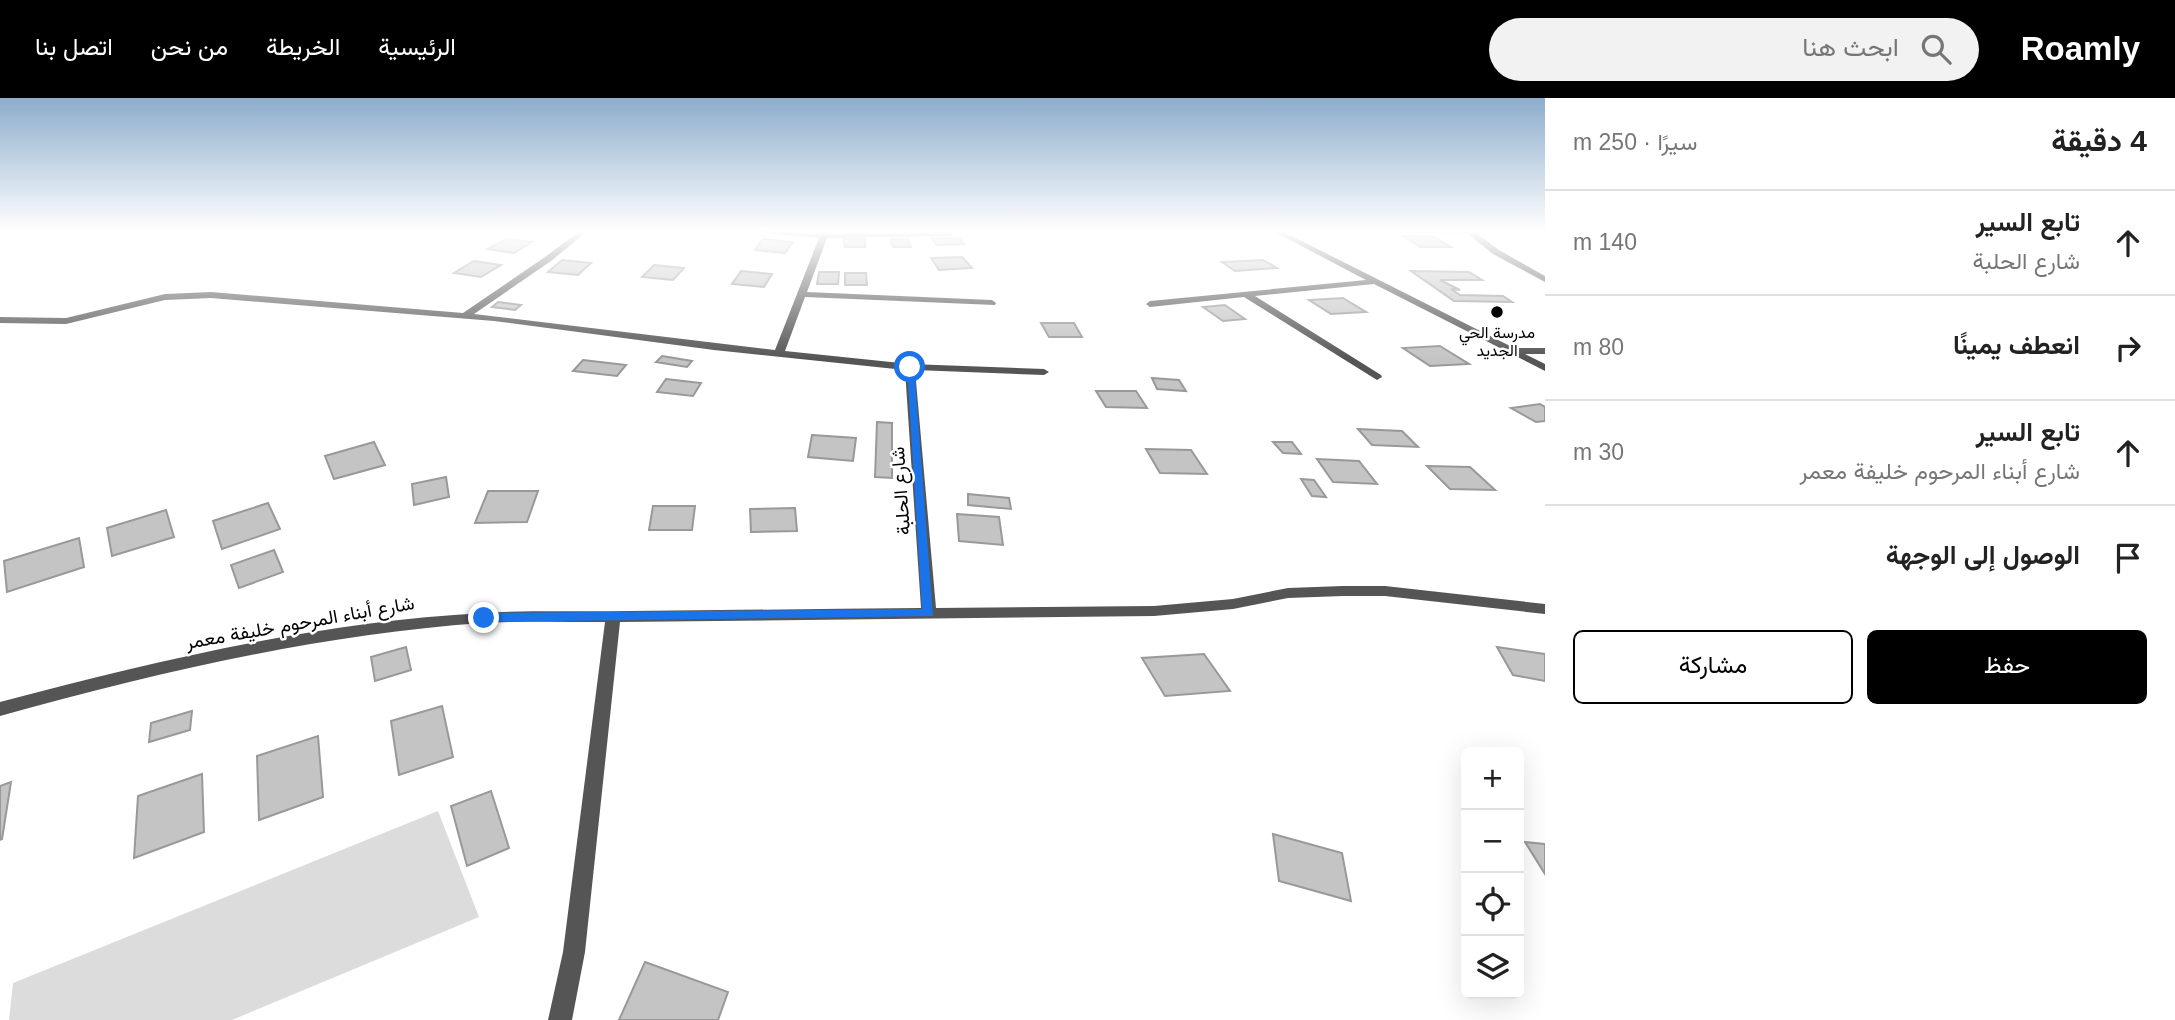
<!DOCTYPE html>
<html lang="ar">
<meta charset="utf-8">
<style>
body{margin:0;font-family:Helvetica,Vazirmatn,sans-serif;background:#f2f2f2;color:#222;direction:rtl}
.controls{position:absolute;right:21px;bottom:21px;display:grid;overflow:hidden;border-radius:10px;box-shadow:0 7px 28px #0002}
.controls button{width:63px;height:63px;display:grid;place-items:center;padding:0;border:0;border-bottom:2px solid #e0e0e0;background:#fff;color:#222;font:35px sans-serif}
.stop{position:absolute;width:21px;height:21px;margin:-16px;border:5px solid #1a73e8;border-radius:50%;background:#fff}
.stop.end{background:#1a73e8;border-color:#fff;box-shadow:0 2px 7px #0008}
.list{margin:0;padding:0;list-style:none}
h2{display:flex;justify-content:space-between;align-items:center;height:91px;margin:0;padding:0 28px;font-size:30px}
h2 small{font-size:23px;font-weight:400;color:#767676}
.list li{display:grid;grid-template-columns:46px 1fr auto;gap:21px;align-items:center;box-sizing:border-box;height:105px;padding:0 28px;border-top:2px solid #e0e0e0}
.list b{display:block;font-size:26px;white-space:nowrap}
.list p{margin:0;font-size:23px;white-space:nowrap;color:#767676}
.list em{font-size:23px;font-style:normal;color:#767676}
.actions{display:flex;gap:14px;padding:21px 28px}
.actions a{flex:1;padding:16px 0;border:2px solid #000;border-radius:10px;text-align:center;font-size:24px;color:#000}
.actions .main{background:#000;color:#fff}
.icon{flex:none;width:38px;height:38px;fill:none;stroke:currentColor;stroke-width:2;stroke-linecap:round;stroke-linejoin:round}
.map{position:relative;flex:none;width:1545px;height:922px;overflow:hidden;direction:ltr}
header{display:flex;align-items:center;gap:42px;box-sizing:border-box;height:98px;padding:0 35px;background:#000;color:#fff}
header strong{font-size:33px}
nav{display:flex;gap:38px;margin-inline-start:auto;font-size:24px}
.search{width:490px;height:63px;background:#f2f2f2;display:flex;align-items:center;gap:18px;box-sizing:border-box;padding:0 24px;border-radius:38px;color:#767676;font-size:26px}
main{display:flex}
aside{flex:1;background:#fff}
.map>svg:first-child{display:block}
</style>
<header>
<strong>Roamly</strong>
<div class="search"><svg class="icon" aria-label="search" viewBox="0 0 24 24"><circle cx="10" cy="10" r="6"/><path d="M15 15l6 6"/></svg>ابحث هنا</div>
<nav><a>الرئيسية</a><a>الخريطة</a><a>من نحن</a><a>اتصل بنا</a></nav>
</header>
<main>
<aside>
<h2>4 دقيقة<small>سيرًا · 250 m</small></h2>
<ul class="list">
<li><svg class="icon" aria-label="ahead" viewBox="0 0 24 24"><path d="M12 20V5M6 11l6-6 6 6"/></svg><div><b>تابع السير</b><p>شارع الحلبة</p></div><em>140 m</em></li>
<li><svg class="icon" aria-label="right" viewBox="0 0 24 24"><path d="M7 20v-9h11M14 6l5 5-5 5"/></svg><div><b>انعطف يمينًا</b></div><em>80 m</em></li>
<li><svg class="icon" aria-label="ahead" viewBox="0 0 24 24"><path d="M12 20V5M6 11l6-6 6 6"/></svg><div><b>تابع السير</b><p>شارع أبناء المرحوم خليفة معمر</p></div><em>30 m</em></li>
<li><svg class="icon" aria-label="arrive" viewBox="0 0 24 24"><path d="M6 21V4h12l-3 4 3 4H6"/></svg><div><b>الوصول إلى الوجهة</b></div></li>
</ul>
<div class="actions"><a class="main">حفظ</a><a>مشاركة</a></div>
</aside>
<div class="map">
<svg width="1545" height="922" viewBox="0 0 1545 922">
<rect width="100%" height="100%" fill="#fff"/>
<!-- green -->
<path fill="#dcdcdc" d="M438,713L479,819L232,922H9L13,885Z"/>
<!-- building -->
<g fill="#c4c4c4" stroke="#999" stroke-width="2">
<path d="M1403,138H1433L1451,149H1420Z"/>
<path d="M959,140L964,146L937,147L932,141Z"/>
<path d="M506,141L532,144L514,155L488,151Z"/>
<path d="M763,141L793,144L785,155L755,152Z"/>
<path d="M844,141H865V149H845Z"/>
<path d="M890,141H908L911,149H893Z"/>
<path d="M962,159L972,170L939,172L931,160Z"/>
<path d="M562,162L591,165L578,177L548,174Z"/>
<path d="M1263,162L1277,170L1235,173L1222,164Z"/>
<path d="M474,163L501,167L481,179L454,175Z"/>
<path d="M654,167L684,170L673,182L642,179Z"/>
<path d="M741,173L772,176L764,189L732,186Z"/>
<path d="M1411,173L1469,174L1482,182H1440L1460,192L1451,191L1460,197L1503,198L1512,204L1454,203Z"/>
<path d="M819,174H839L838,186H817Z"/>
<path d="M845,175H866L867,187H845Z"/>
<path d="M1343,200L1366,214L1331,216L1309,202Z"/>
<path d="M498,204L521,207L515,212L492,209Z"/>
<path d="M1225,207L1245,221L1223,223L1203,209Z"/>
<path d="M1041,225H1074L1082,239H1049Z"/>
<path d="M1440,248L1469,266L1430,268L1403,250Z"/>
<path d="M662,258L692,263L687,269L656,264Z"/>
<path d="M583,262L626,267L617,278L573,273Z"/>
<path d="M1152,280L1179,282L1186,293L1157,291Z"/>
<path d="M666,281L701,285L693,298L657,294Z"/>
<path d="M1096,293H1136L1147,310L1106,309Z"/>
<path d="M1540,306L1545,309V323L1536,324L1511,310Z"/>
<path d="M877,324L892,325V380L875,379Z"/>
<path d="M1358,331L1402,333L1418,349L1372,347Z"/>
<path d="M812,337L856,340L853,363L808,359Z"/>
<path d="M374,344L385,367L334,381L325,358Z"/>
<path d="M1273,344H1292L1301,356L1283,355Z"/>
<path d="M1146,351L1191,352L1207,376L1160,375Z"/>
<path d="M1317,361L1359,363L1377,386L1333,384Z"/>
<path d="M1427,368L1470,369L1495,392L1450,391Z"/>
<path d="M446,379L449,399L414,407L412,386Z"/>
<path d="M1301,381L1314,382L1326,399L1312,398Z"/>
<path d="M488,393H538L527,424L475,425Z"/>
<path d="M968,396L1009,400L1011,411L968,407Z"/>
<path d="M268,405L280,431L222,451L213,423Z"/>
<path d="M653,408H695L692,432H649Z"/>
<path d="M795,410L797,433L751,434L750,411Z"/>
<path d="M166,412L174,439L112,458L107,430Z"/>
<path d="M957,416L999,419L1003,447L959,443Z"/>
<path d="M79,440L84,469L7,494L4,463Z"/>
<path d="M274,452L283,474L239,490L231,467Z"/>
<path d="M406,549L411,572L375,583L371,559Z"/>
<path d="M1497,549L1545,556V583L1513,577Z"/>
<path d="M1204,556L1230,593L1165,598L1142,560Z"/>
<path d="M442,608L453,659L399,677L391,623Z"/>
<path d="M192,613L190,632L149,644L151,625Z"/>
<path d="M318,638L323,699L259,722L257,658Z"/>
<path d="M202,676L204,734L134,760L138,698Z"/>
<path d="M11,684L2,741L0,742V688Z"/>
<path d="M491,693L509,750L467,768L451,708Z"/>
<path d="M1273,736L1342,755L1351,803L1279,783Z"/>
<path d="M1525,744L1545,746V776Z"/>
<path d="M645,864L728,894L718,922H619Z"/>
</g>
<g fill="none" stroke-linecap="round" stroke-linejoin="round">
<!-- street -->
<g fill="#555" fill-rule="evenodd">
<path d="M581,132H589L551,163L474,216L775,252L819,140L751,134L747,132L821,136L822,132H830L828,136L952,134V138H949L827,140L807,194L992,202L996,205L995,207L805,199L785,253L910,266L1044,271L1049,274L1044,277L915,272L936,510L1154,508L1233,501L1288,490L1343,488H1385L1545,506V516L1385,498H1343L1288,500L1233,511L1154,518L620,524L585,854L572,922H548L563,854L605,524C564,524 522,523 482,525C318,537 158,574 0,618V604C158,562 319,524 483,515C532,512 582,514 630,513C727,512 824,511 921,510L905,272L714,252L494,223L211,200L165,202L66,226L0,225V219L66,220L165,196L211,194L463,215L545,159Z"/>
<path d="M1271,132H1280L1514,250H1545V256H1525L1545,266V273L1374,186L1255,198L1381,277L1382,279L1377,282L1244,199L1150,209L1146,206L1150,203L1366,182Z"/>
<path d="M1367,132H1472L1499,152L1545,178V184L1493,156L1468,136L1371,134Z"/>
</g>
</g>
<!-- sky -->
<linearGradient id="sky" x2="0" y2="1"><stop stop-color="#8cadcc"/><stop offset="0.51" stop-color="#fff"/><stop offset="1" stop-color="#fff" stop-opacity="0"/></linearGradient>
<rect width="1545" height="261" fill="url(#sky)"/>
<!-- route -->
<path fill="#1a73e8" d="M907,267L914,269L933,518L484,524L478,520L484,515L922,511Z"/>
<!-- markers -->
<circle fill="#000" stroke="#fff" stroke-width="2.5" cx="1497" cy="214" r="7"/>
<g text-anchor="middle" stroke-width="5" stroke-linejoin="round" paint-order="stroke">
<!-- far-poi labels -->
<g font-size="16" fill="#000" stroke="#fff">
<text x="1497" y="240">مدرسة الحي<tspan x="1497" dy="18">الجديد</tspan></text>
</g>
<!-- street labels -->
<g font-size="19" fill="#000" stroke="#fff">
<text transform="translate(900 393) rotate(-94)" y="7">شارع الحلبة</text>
<text transform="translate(300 524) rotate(-10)" y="7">شارع أبناء المرحوم خليفة معمر</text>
</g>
</g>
</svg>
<div class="controls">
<button>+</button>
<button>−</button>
<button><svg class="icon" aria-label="locate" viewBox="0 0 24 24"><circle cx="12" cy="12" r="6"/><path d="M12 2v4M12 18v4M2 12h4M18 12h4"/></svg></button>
<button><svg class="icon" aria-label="layers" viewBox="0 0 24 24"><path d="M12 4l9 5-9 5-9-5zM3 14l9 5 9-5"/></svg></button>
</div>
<div class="stop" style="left:910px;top:269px"></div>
<div class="stop end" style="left:484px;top:520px"></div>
</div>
</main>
